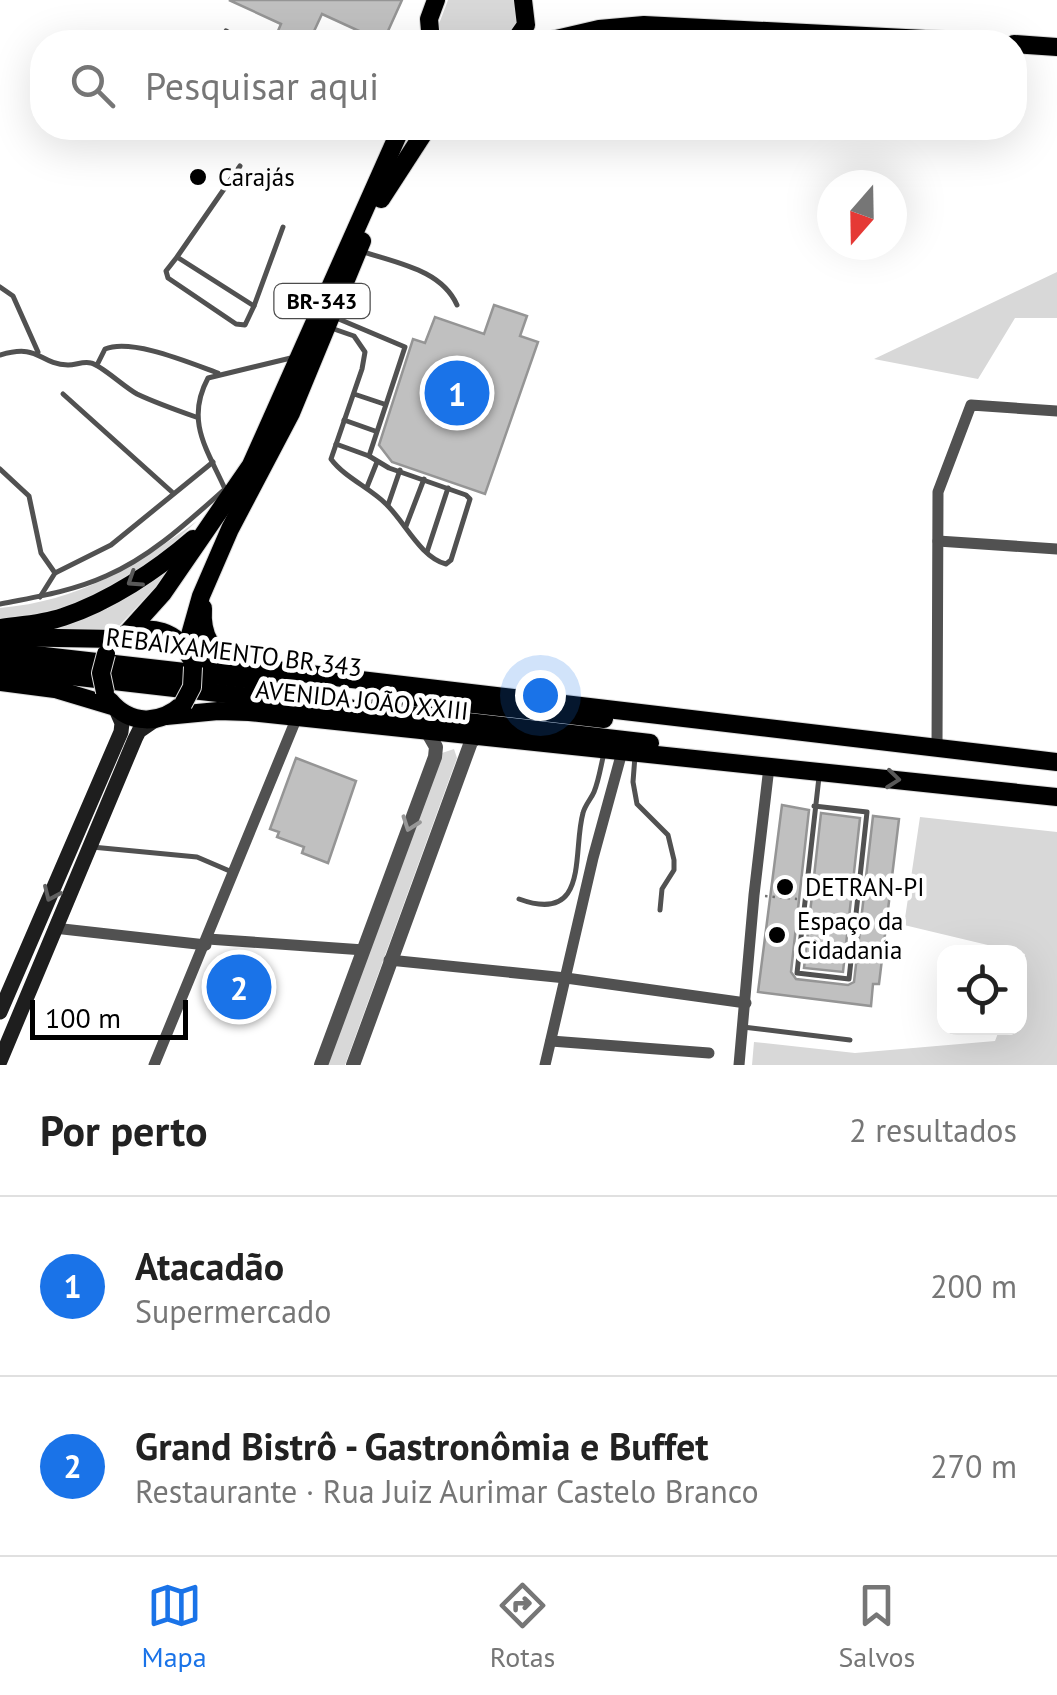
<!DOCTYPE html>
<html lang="pt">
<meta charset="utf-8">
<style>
body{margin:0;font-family:"PT Sans",sans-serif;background:#f6f6f6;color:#222}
.controls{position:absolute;right:30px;bottom:30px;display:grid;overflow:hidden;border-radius:20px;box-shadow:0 10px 40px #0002}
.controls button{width:90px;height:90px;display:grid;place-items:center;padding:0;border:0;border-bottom:2px solid #e0e0e0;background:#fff;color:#222;font:50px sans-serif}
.compass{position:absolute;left:817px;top:170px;width:90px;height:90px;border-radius:50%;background:#fff;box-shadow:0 10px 40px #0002;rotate:200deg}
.scale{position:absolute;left:30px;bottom:25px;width:158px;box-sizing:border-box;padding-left:10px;border:5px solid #000;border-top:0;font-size:28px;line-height:35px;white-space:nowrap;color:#000;-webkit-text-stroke:8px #fff;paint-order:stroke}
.you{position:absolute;left:540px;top:695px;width:35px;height:35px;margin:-25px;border:8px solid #fff;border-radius:50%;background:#1a73e8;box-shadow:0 0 0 15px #1a73e833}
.badge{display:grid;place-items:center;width:65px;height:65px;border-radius:50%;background:#1a73e8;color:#fff;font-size:32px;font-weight:700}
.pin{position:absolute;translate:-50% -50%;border:5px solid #fff;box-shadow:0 2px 10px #0006}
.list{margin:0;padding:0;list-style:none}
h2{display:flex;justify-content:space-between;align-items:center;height:130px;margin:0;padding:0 40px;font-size:42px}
h2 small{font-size:32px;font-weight:400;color:#767676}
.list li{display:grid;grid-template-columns:65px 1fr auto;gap:30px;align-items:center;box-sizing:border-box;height:180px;padding:0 40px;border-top:2px solid #e0e0e0}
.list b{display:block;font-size:38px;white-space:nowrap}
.list p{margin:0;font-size:32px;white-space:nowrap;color:#767676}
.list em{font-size:32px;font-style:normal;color:#767676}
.icon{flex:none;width:55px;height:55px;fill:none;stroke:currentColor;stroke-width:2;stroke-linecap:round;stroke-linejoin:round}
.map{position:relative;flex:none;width:1057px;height:1065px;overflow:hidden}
.search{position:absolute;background:#fff;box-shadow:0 10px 40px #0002;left:30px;right:30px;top:30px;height:110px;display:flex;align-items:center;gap:25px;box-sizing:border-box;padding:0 35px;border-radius:40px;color:#767676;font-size:38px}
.sheet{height:490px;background:#fff}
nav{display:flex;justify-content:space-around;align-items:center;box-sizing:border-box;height:140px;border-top:2px solid #e0e0e0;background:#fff;font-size:28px;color:#767676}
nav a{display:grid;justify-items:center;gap:5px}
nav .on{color:#1a73e8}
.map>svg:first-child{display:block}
</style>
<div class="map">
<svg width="1057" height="1065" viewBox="0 0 1057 1065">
<rect width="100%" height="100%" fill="#fff"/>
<!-- green -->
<g fill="#d8d8d8">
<path d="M448,0H513L520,13L519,27L498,42H441L437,29Z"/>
<path d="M1057,272V318H1015L978,379L874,359Z"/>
<path d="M197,521L157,558L80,603L0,623V608C79,601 134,567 197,521Z"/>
<path d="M179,562L117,628L70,637L32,634L111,607Z"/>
<path d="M454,749L457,758L345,1065H328L442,753Z"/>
<path d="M920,817L1057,832V1065H752L754,1042L855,1053L995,1041L1000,1028H1020V972L1025,954L904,925Z"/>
</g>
<!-- building -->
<g fill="#c0c0c0" stroke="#959595" stroke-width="2.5">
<path d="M229,0H402L383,42L322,14L309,42H285L288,36L278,31L281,24Z"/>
<path d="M494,305L527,316L520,336L538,342L485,494L392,462L379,445L413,339L425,343L435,317L484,334Z"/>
<path d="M296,758L356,781L328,863L302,853L304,847L277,837L279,832L270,829Z"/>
<path d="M782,805L809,810L791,972L796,979L848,985L854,982L873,816L899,819L879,984H873L871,1006L758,992Z"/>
<path d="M821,813L860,818L843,972L804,968Z"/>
</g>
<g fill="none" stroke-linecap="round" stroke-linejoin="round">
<!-- primary casing -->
<g stroke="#dbdbdb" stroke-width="20">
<g id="primary">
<path d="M186,649L214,660L267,669L1057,762"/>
<path d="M0,651L281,683"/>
<path d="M0,668L650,743"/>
<path d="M367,692L604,719"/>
<path d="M166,716L218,711L249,712L1057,797"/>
</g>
</g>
<!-- trunk casing -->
<g stroke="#dbdbdb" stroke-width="20">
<g id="trunk">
<path d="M431,42L429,19L436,0"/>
<path d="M514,42L526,25L523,0"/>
<path d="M543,42L599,29L644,25L985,42"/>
<path d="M1014,44L1057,47"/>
<path d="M381,199L427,128"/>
<path d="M203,608C201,638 212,653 239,664"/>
<path d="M0,628C21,625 43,624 63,617C109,602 157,570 193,539"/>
<path d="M127,633L163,593L251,465L401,128"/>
<path d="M124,635C151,623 177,631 190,657"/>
<path d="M0,637L117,639"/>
<path d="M186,649L201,596L230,529L291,413L362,241"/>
<path d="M0,682L55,689L115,707"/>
<path d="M110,701C130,725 160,725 183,704"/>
</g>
</g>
<!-- path -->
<path stroke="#737373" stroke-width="2.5" stroke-dasharray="2.5 5" stroke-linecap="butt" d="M765,896L797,899"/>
<!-- service -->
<g stroke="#515151" stroke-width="5">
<path d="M226,31L244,42"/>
<path d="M254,186L259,179"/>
<path d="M361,251C395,263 441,269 457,305"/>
<path d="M177,257L166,271L168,278L236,324L245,325L254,306L177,257L240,166"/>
<path d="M0,287L13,296L38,352"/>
<path d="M254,306L283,227"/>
<path d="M331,328L354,336L365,352L362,369L331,459C344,477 370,488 386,504C405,522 420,557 446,564L451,560L470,499L466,495L389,468L369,456L405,347L334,317"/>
<path d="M0,355C40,343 38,364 68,365C76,365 83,361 91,363C101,365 124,387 137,394C156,403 176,410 196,417"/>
<path d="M98,363L105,349C132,338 190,363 218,373"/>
<path d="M63,394L172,492"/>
<path d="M354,394L384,404"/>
<path d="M344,420L375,431"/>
<path d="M336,444L369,456"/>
<path d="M0,469L29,496L41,553L55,573"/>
<path d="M367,487L377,462"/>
<path d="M225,489C207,449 185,421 208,378L295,357"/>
<path d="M388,505L400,470"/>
<path d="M406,526L424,479"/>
<path d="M427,552L448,488"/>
<path d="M40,597L55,573L111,545L213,462"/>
<path d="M0,604C36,597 73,591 106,576C151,557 190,520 226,488"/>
<path d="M635,756L633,782L637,804L668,835L674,860V870L662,889L660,910"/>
<path d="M814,806L867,812L849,979L797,973L819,777"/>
<path d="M92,847L197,857L232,872"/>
<path d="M519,899C590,925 572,852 583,813C585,805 591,799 594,792C599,780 601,765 604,753"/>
<path d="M743,1027L850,1040"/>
</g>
<!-- minor -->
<g stroke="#515151" stroke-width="11">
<path d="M938,541L1057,549"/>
<path d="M937,749L938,492L971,405L1057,411"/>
<path d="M54,928L206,945"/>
<path d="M208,939L364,950"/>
<path d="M389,960L566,978L746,1003"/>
<path d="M551,1041L709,1053"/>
<path d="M154,1065L297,717"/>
<path d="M545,1065L593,858L622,752"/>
<path d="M739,1065L754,895L769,767"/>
</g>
<!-- tertiary -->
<g stroke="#515151" stroke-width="14">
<path d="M321,1065L435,757L436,747L428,733"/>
<path d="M353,1065L471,742L476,738"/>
</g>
<!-- secondary -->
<g stroke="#1e1e1e" stroke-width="15">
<path d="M0,1012L121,732L122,723L115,707"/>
<path d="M0,1061L135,739L139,731L155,720"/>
</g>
<!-- primary -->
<use href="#primary" stroke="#000" stroke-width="18"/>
<!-- trunk -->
<use href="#trunk" stroke="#000" stroke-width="18"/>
<!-- trunk-bridge casing -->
<g stroke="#dbdbdb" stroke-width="20" stroke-linecap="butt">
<g id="trunk-bridge">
<path d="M105,692L101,673L106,654"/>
<path d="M183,704L192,687L193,667"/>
</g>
</g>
<!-- trunk-bridge -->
<use href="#trunk-bridge" stroke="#000" stroke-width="18"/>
</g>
<!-- one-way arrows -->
<defs><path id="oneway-chevron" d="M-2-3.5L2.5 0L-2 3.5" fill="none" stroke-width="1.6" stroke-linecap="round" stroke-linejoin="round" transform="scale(2.5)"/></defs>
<g stroke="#595959">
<use href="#oneway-chevron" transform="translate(134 580) rotate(147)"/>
<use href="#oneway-chevron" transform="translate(893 779) rotate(6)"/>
</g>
<use stroke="#979797" href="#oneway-chevron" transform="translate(410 824) rotate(110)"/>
<use stroke="#626262" href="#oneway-chevron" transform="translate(51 894) rotate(114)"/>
<!-- markers -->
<g fill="#000" stroke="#fff" stroke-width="4">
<circle cx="198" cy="177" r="10"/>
<circle cx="785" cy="887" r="10"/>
<circle cx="777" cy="935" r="10"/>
</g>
<g text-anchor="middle" stroke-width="9" stroke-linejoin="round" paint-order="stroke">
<!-- shield labels -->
<rect fill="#fff" stroke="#4c4c4c" stroke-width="2.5" x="274.5" y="284" width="95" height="34" rx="8"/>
<g font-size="22" font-weight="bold" fill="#000">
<text x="322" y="309">BR-343</text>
</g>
<!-- poi labels -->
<g font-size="25" fill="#000" stroke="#fff" text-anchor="start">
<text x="218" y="186">Carajás</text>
<text x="805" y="896">DETRAN-PI</text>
<text x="797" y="930">Espaço da<tspan x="797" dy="29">Cidadania</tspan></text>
</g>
<!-- street labels -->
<g font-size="25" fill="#000" stroke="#fff">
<text transform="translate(234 652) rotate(7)" y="9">REBAIXAMENTO BR 343</text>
<text transform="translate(362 700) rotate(6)" y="9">AVENIDA JOÃO XXIII</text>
</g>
</g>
</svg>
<div class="controls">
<button><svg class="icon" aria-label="locate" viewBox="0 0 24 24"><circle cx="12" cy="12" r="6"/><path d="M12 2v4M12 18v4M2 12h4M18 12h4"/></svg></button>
</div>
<svg class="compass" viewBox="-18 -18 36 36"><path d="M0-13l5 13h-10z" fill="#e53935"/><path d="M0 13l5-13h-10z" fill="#767676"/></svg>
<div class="scale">100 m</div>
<div class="you"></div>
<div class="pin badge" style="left:457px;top:393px">1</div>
<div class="pin badge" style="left:239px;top:987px">2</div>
<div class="search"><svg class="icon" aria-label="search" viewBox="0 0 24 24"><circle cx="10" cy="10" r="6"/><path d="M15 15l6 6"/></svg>Pesquisar aqui</div>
</div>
<section class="sheet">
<h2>Por perto<small>2 resultados</small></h2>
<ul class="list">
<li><span class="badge">1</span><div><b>Atacadão</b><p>Supermercado</p></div><em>200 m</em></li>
<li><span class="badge">2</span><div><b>Grand Bistrô - Gastronômia e Buffet</b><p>Restaurante · Rua Juiz Aurimar Castelo Branco</p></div><em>270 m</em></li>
</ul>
</section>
<nav>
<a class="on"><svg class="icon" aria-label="map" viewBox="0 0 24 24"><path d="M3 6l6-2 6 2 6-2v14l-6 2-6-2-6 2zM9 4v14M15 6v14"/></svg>Mapa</a>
<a><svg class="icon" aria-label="directions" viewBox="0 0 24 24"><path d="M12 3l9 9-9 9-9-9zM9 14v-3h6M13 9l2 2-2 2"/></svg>Rotas</a>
<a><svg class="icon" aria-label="saved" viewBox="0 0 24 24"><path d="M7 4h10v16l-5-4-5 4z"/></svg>Salvos</a>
</nav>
